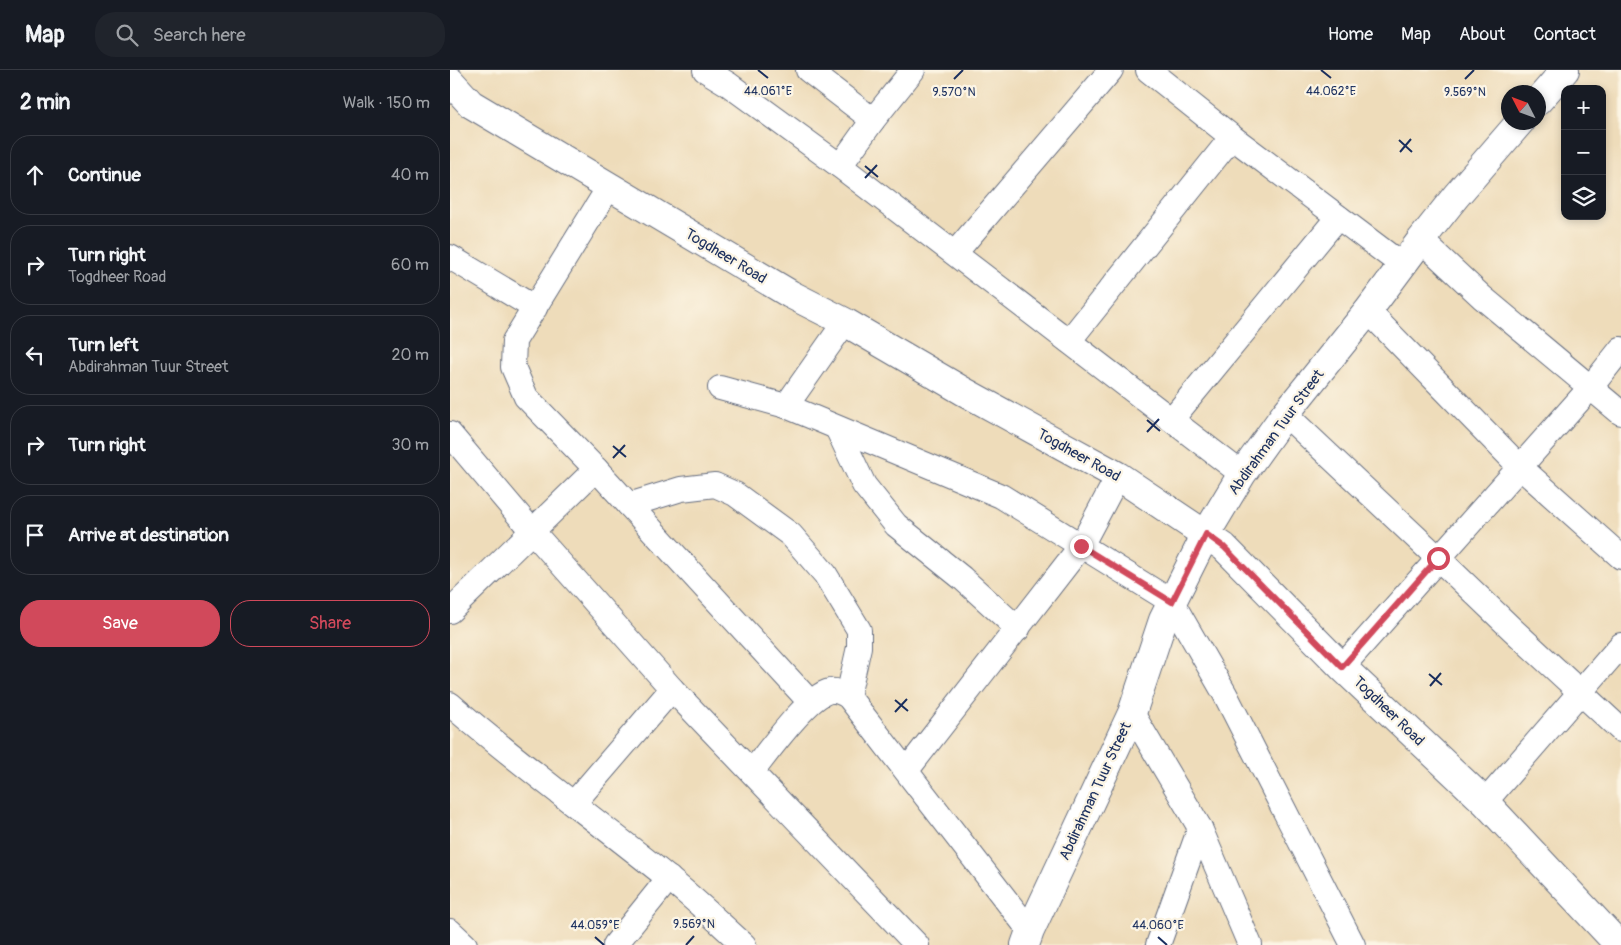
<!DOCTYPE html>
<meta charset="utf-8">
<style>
body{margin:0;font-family:Pangolin,sans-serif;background:#20242c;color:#f1f3f6}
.controls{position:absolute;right:15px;top:15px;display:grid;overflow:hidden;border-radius:10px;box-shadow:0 2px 8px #0003}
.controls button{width:45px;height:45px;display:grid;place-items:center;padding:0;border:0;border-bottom:1px solid #363941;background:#171b24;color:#f1f3f6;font:25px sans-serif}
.compass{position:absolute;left:1051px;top:15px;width:45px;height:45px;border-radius:50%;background:#171b24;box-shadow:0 2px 8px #0003;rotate:312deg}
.stop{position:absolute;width:15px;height:15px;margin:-11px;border:4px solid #d1495b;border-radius:50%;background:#fff}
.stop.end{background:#d1495b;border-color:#fff;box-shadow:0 1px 5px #0008}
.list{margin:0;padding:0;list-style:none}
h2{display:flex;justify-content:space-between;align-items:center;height:65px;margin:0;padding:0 20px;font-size:21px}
h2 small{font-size:16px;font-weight:400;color:#9ea1a6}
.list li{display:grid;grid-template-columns:32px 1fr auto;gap:15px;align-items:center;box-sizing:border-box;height:80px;margin:0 10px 10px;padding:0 10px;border:1px solid #363941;border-radius:20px}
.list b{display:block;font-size:19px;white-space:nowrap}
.list p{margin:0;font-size:16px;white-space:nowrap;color:#9ea1a6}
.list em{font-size:16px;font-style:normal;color:#9ea1a6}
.actions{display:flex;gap:10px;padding:15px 20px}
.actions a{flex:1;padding:11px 0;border:1px solid #d1495b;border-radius:20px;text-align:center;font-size:18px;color:#d1495b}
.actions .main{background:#d1495b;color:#fff}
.icon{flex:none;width:28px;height:28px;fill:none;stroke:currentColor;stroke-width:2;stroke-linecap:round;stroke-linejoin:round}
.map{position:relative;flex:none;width:1171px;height:875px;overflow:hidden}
header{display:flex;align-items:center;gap:30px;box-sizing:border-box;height:70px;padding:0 25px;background:#171b24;border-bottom:1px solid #363941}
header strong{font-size:24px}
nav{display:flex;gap:28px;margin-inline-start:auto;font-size:18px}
.search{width:350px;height:45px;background:#20242c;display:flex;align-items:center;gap:12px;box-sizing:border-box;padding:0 18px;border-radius:20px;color:#9ea1a6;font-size:19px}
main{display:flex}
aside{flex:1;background:#171b24}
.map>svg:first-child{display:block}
</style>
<header>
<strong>Map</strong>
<div class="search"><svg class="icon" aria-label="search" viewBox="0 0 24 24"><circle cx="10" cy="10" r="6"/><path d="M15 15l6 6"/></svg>Search here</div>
<nav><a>Home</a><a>Map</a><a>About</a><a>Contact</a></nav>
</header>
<main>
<aside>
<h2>2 min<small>Walk · 150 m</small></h2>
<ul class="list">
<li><svg class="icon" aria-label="ahead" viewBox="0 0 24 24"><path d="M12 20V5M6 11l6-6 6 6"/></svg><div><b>Continue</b></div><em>40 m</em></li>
<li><svg class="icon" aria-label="right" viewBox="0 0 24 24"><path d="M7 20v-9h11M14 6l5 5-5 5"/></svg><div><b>Turn right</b><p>Togdheer Road</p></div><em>60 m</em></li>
<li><svg class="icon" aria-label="left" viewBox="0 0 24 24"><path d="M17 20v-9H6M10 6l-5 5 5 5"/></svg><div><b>Turn left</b><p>Abdirahman Tuur Street</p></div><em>20 m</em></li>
<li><svg class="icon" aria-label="right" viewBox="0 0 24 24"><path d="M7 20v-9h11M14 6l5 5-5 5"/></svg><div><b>Turn right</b></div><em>30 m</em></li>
<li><svg class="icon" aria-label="arrive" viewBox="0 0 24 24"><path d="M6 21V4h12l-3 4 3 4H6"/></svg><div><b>Arrive at destination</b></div></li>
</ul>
<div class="actions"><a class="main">Save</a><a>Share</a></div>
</aside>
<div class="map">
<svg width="1171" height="875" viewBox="0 0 1171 875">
<rect width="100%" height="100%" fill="#fcf5e5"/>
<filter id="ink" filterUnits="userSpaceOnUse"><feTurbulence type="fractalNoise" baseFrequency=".02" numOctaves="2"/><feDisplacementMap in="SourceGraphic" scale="10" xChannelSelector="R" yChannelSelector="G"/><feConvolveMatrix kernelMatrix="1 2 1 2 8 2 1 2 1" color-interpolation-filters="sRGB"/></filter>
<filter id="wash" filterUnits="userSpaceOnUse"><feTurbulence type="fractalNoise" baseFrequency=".0096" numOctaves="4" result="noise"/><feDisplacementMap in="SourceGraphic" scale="20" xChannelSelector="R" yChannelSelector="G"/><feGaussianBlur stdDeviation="1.12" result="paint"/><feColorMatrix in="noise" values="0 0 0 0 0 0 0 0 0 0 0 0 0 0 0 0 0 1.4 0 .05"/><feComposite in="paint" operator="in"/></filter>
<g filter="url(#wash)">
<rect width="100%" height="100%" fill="#eedcba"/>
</g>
<g filter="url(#ink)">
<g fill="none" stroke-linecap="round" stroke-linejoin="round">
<!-- minor casing -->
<g stroke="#656c7e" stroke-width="26">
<g id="minor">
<path d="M255,0L278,14L390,96L792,404"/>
<path d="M358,0L423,50"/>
<path d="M698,0L782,67L952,195"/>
<path d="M390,96L423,50L463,0"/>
<path d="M159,117L64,271L63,297L76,327L146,399L360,632"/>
<path d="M971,170L1032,227L1171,343"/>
<path d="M505,183L661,0"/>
<path d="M0,187L85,238"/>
<path d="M918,241L1070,397L1171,487"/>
<path d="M619,271L782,67"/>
<path d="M270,318L336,336L551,426L722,532L775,624L903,875"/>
<path d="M336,336L395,252"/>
<path d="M835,344L988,488L1063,560L1171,660"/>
<path d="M722,349L888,147"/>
<path d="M387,358L414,415L446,455L512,508L568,559"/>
<path d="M0,364L82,461L222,619L467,875"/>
<path d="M179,435L231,419L265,415L285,424L341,465L375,504L409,560V577L398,626"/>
<path d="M0,541L146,399"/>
<path d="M892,597L1141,317L1171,279"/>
<path d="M0,634C70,695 145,749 217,807C244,828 268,852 294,875"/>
<path d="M682,643L750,758L800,875"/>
<path d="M457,700L631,476L668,406"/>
<path d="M302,702C318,682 357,626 380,621C387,620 392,623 398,626L580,861"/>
<path d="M1035,732L1171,575"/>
<path d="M124,733L222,619"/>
<path d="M0,861L15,875"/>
<path d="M165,875L219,808"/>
<path d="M708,875L750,758"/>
</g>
</g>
<!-- tertiary casing -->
<g stroke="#656c7e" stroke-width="30">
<g id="tertiary">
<path d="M0,11L21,34L340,224L395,252L513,321L668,406L774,477L892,597L1035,732L1169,875"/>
<path d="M1088,31L1115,0"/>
<path d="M575,875L580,861L682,643L713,550L756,464L792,404L835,344L918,241L971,170L1006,126L1070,52"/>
</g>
</g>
<!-- minor -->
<use href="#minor" stroke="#fff" stroke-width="24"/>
<!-- tertiary -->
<use href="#tertiary" stroke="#fff" stroke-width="28"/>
</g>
</g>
<g fill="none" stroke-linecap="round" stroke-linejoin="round" filter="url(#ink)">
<!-- route -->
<path stroke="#d1495b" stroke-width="6" d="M631,476L722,532L756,464L774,477L892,597L988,488"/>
</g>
<!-- ticks -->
<path fill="none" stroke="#1b2f5e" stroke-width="2" d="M308,0L318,8M871,0L881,8M504,9L513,0M1015,9L1024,0M949,70L962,82M950,82L961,69M415,96L428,107M415,108L427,95M697,350L710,361M697,362L709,349M163,376L176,387M163,388L175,375M979,604L992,615M980,616L991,603M445,630L458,641M445,642L457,629M145,867L154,875M708,867L717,875M236,875L244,866"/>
<g text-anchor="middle" stroke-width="4.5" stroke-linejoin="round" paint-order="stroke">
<!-- street labels -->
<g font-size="15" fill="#1b2f5e" stroke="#fcf5e5">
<text transform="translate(276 186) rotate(31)" y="5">Togdheer Road</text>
<text transform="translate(826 362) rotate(-54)" y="5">Abdirahman Tuur Street</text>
<text transform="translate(629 385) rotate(29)" y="5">Togdheer Road</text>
<text transform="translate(939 641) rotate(44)" y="5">Togdheer Road</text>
<text transform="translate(645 721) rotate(-65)" y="5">Abdirahman Tuur Street</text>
</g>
</g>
<g font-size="12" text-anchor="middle" fill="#1b2f5e" stroke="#fcf5e5" stroke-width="4.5" stroke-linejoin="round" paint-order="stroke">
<text x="318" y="25">44.061°E</text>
<text x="881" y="25">44.062°E</text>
<text x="504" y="26">9.570°N</text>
<text x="1015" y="26">9.569°N</text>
<text x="244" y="858">9.569°N</text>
<text x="145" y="859">44.059°E</text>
<text x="708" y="859">44.060°E</text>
</g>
</svg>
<div class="controls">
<button>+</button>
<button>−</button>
<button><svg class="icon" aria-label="layers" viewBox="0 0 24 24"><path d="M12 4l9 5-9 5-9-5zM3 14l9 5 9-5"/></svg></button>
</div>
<svg class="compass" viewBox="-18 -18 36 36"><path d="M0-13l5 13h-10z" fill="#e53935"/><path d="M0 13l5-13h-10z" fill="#9ea1a6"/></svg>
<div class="stop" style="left:988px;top:488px"></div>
<div class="stop end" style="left:631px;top:476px"></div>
</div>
</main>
